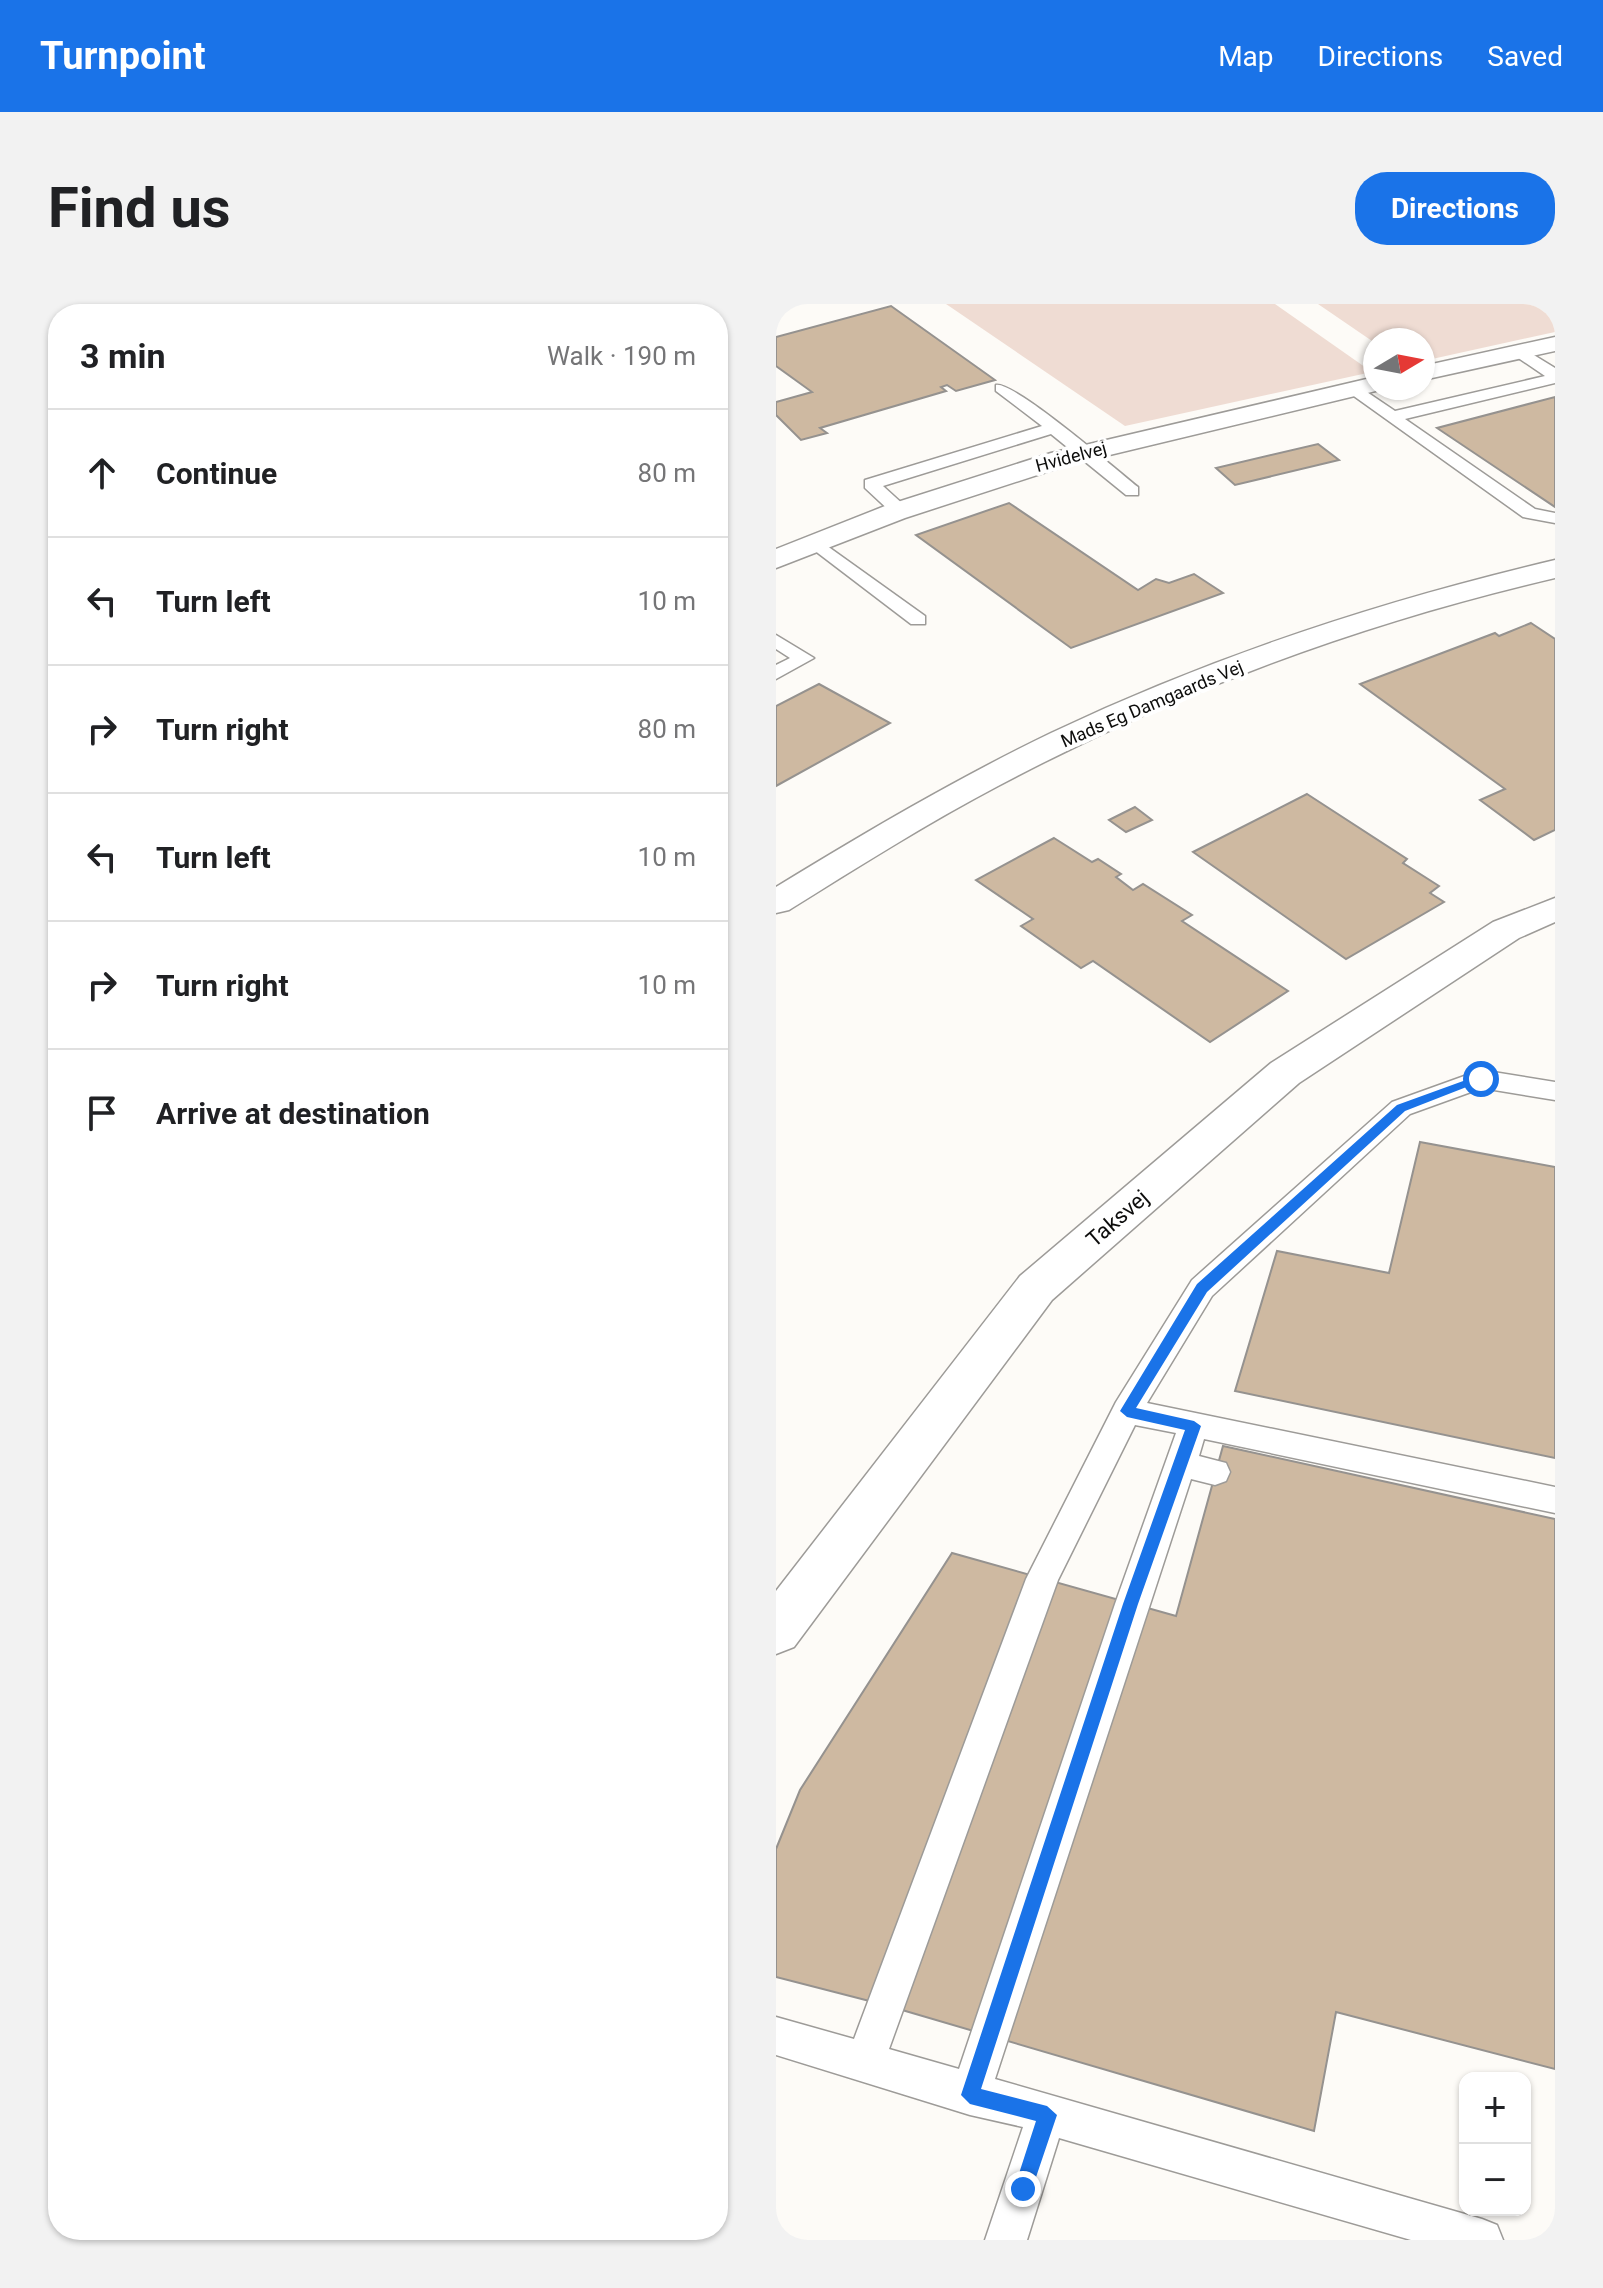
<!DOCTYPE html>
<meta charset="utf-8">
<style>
body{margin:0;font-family:Roboto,sans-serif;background:#f2f2f2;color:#202124}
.controls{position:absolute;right:24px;bottom:24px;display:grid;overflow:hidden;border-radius:16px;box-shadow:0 2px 6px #0004}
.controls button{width:72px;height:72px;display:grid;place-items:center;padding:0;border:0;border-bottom:2px solid #e0e0e0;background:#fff;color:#202124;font:40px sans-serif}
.compass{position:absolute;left:587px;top:24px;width:72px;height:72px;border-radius:50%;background:#fff;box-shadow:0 2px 6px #0004;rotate:80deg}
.stop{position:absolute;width:24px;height:24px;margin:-18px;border:6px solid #1a73e8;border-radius:50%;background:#fff}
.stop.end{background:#1a73e8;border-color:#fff;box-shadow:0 2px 8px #0008}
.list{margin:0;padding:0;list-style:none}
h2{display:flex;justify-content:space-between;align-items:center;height:104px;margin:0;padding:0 32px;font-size:34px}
h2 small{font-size:26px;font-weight:400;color:#757577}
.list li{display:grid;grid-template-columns:52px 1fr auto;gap:24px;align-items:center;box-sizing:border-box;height:128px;padding:0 32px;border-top:2px solid #e0e0e0}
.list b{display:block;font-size:30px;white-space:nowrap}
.list em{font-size:26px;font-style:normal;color:#757577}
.icon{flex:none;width:44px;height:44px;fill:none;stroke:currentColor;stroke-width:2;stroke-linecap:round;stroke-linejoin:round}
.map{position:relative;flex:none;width:779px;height:1936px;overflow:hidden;border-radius:32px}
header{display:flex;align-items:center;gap:48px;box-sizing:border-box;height:112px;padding:0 40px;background:#1a73e8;color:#fff}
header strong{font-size:38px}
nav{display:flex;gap:44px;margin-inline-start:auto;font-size:28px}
.intro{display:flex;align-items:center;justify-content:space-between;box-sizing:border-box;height:192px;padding:0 48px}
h1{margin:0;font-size:56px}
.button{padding:20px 36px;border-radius:32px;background:#1a73e8;color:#fff;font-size:28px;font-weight:700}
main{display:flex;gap:48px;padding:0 48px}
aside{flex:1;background:#fff;border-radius:32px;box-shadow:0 2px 6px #0004}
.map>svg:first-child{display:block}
</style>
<header>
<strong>Turnpoint</strong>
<nav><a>Map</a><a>Directions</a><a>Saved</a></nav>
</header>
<div class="intro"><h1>Find us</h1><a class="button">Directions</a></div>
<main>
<aside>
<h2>3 min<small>Walk · 190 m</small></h2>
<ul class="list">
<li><svg class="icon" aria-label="ahead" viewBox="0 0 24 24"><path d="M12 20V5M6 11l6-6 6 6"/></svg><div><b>Continue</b></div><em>80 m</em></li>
<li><svg class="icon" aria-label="left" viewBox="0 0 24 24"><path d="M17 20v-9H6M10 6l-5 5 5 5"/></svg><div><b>Turn left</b></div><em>10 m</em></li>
<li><svg class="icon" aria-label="right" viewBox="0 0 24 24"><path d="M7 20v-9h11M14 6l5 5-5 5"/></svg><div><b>Turn right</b></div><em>80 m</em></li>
<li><svg class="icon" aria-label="left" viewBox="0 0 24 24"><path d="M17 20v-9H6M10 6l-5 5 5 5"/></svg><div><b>Turn left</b></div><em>10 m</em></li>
<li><svg class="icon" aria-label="right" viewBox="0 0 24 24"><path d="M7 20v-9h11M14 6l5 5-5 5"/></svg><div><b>Turn right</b></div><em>10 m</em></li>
<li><svg class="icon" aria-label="arrive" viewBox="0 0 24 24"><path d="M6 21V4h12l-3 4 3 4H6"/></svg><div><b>Arrive at destination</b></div></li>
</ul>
</aside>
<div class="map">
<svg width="779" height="1936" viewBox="0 0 779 1936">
<rect width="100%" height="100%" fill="#fdfbf7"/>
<!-- green -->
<g fill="#efdcd3">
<path d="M170,0H499L596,68L349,122Z"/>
<path d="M542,0H779V28L647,57V36H599V39Z"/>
</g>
<!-- building -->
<g fill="#ceb9a1" stroke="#95928f" stroke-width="2">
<path d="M115,2L219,76L180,87L171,81L165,83L170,87L44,124L51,129L25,136L0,111V98L36,88L0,62V33Z"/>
<path d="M779,93V203L661,124Z"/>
<path d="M542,140L563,156L459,181L440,164Z"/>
<path d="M233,199L362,286L380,275L393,279L418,270L447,289L295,344L140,231Z"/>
<path d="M755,319L779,335V526L758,536L704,496L729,485L584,380L719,329L723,332Z"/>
<path d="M43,380L114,419L0,482V402Z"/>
<path d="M531,490L631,555L627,559L663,582L654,589L668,598L570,655L417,548Z"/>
<path d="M359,503L376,516L350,528L333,516Z"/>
<path d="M278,534L316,558L322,555L345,570L340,573L357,586L367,580L416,611L406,617L512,687L434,738L317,657L305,664L245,622L257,615L200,576Z"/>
<path d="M644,838L779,863V1154L459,1087L501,947L613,969Z"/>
<path d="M447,1142L779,1215V1765L560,1708L538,1827L109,1701L0,1673V1545L24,1486L176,1249L400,1312Z"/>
</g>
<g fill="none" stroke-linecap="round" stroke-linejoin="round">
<!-- service casing -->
<g stroke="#9d9b98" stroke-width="3">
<g id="service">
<path d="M738,45H748L779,64V79L629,115L759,205L779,209V219L747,213L568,85L582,82L619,107L769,72L738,51Z"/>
<path d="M220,81C238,77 342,167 362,183V191H350L275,130L107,182L129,202V210H117L89,184V176L266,122L220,87Z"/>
<path d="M40,234L149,312V320H135L34,243V235Z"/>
<path d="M0,331L38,354L0,375V361L14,354L0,345Z"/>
<path d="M705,766L779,778V796L706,784L634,810L436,992L371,1099L779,1183V1209L428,1135L423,1152L450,1159L454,1168L450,1177L439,1181L415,1175L219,1775L706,1915L721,1921L727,1936H635L283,1834L251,1936H209L247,1823L194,1811L0,1751V1713L78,1735L250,1275L340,1098L416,976L616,798ZM359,1121L400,1129L339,1300L183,1765L113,1745L282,1276Z"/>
</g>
</g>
<!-- minor casing -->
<g stroke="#9d9b98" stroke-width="3">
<g id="minor">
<path d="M779,33V47L647,76V62Z"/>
<path d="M599,73V84L608,85L292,161L129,214L0,264V245L109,202L275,149Z"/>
<path d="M779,256V274C585,319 399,388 222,482C150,520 82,563 13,606L0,609V583C90,528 180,475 275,429C437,352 605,297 779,256Z"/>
<path d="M779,594V618L743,634L523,779L276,996L18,1343L0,1350V1287L244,972L495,759L717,618Z"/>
</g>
</g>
<!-- service -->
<use href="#service" fill="#fff" fill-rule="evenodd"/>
<!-- minor -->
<use href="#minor" fill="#fff" fill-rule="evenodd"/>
</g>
<!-- route -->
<path fill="#1a73e8" d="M701,772L711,775L629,807L431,988L360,1104L418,1117L425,1122L362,1300L205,1785L271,1802L281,1811L256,1885L247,1894L238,1885L260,1817L194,1800L185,1791L347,1300L409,1126L351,1113L344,1107L421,980L621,801Z"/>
<g text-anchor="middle" stroke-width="8" stroke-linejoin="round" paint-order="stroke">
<!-- far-street labels -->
<g font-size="18" fill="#0d0d0c" stroke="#fff">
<text transform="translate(295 153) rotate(-15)" y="6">Hvidelvej</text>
<text transform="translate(376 400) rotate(-23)" y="6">Mads Eg Damgaards Vej</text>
</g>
<!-- street labels -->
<g font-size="22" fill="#0d0d0c" stroke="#fff">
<text transform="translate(341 914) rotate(-41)" y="8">Taksvej</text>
</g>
</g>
</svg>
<div class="controls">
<button>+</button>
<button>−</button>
</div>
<svg class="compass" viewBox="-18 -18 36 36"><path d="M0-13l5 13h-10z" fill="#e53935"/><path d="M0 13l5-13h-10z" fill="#757577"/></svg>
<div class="stop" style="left:705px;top:775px"></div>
<div class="stop end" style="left:247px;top:1885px"></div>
</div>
</main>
